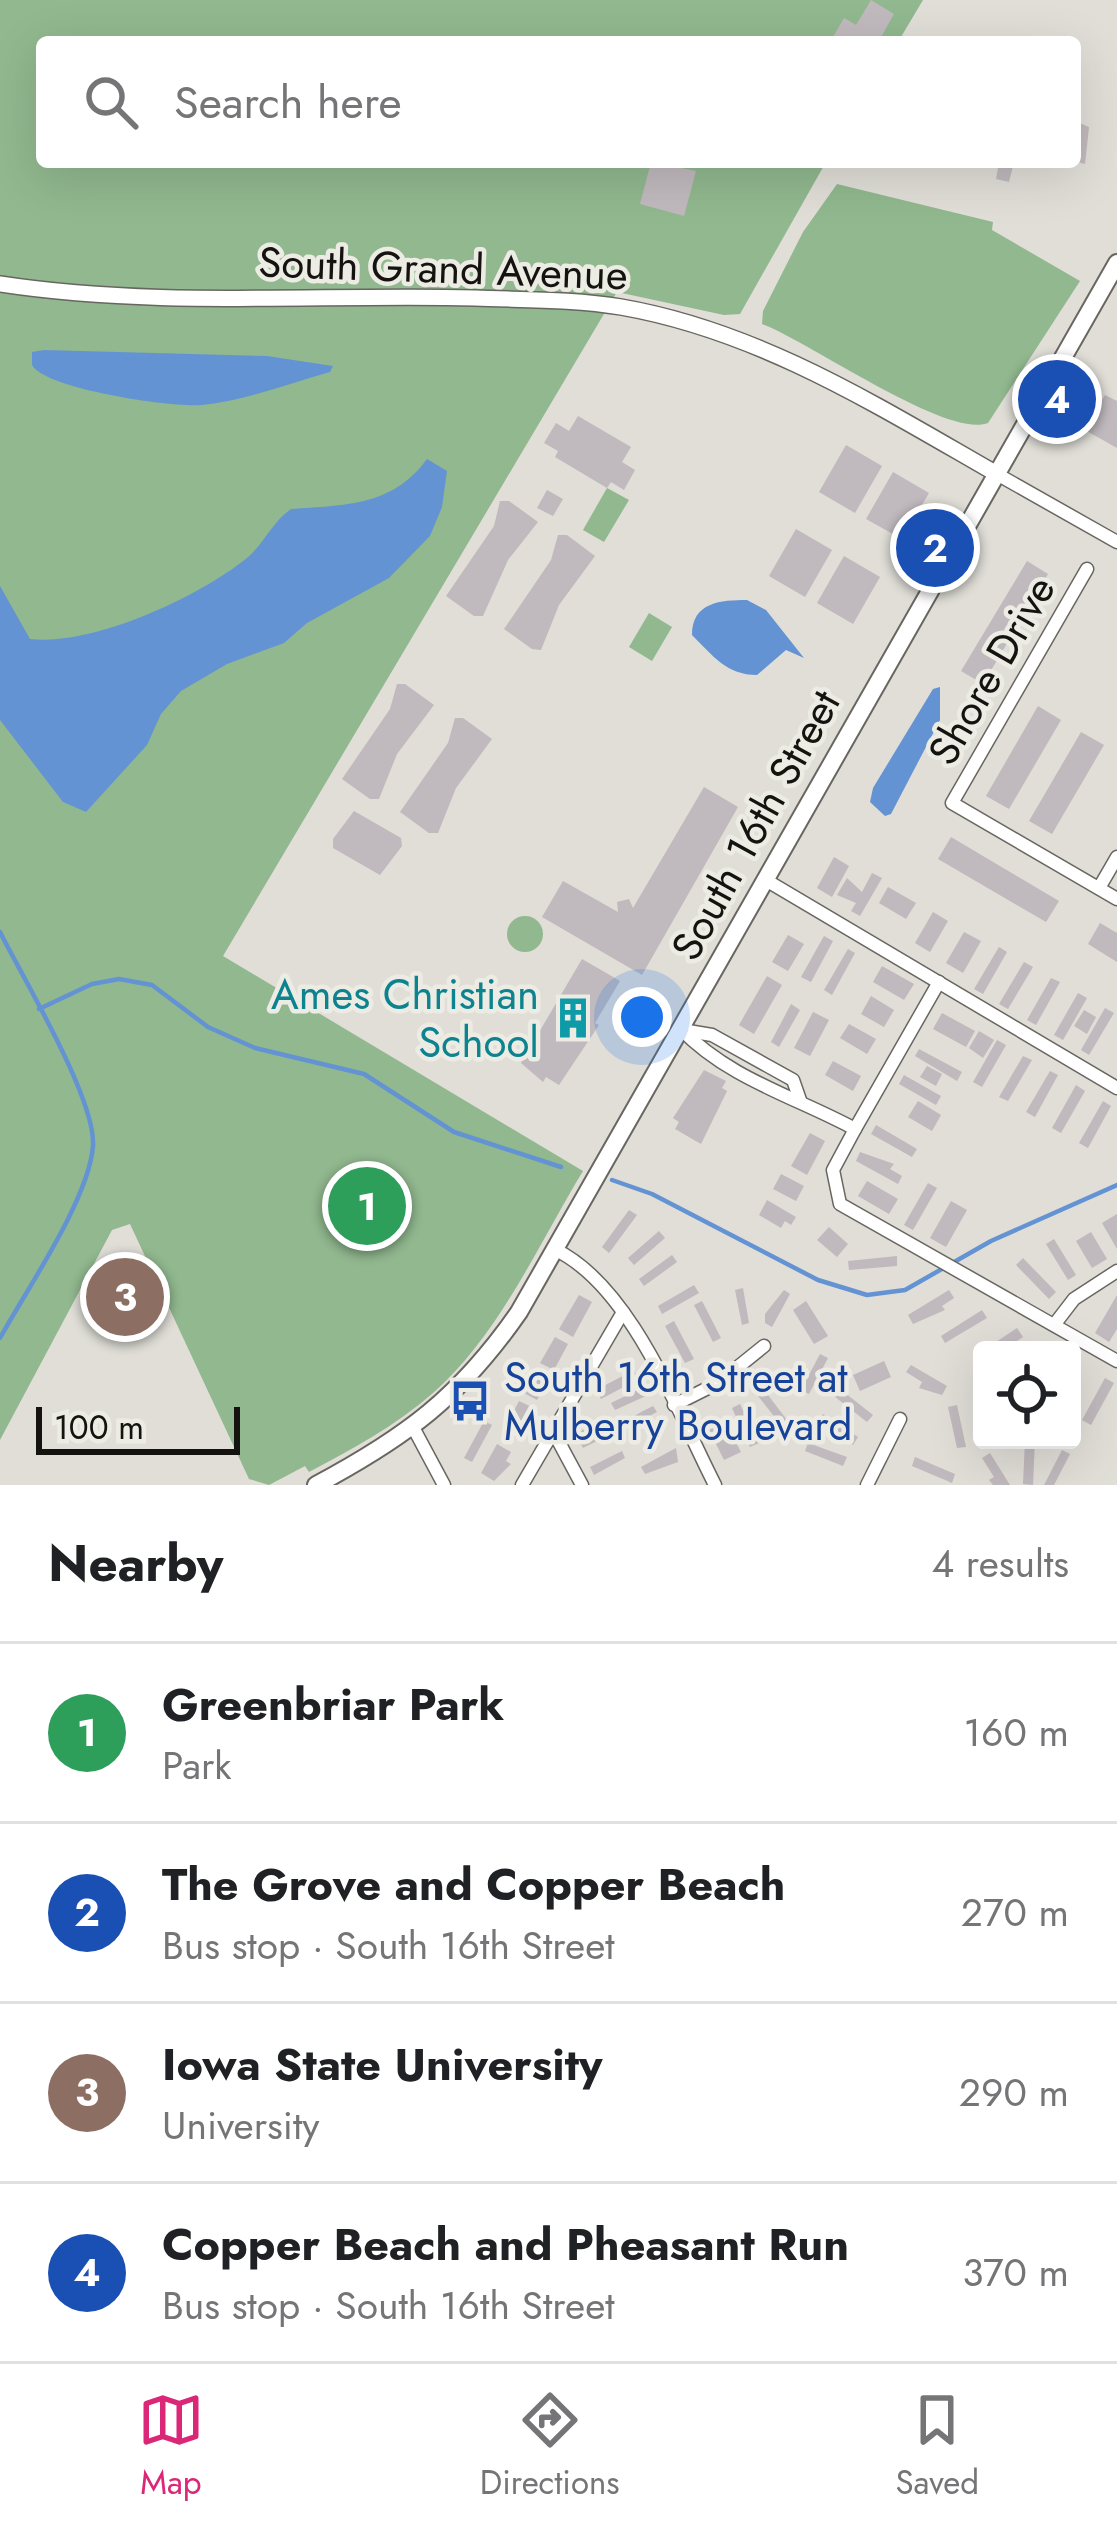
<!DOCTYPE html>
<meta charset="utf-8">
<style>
body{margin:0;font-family:Jost,sans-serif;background:#f2f2f2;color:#202124}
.controls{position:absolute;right:36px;bottom:36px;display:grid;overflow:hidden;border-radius:12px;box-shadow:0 12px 48px #0002}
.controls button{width:108px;height:108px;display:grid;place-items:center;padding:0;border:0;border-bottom:3px solid #e0e0e0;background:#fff;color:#202124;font:60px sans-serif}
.scale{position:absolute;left:36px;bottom:30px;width:204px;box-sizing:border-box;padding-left:12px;border:6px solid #141310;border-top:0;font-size:33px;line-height:42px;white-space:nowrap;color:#141310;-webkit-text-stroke:9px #edece4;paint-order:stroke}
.you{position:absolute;left:642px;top:1017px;width:42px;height:42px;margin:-30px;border:9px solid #fff;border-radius:50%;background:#1a73e8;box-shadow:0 0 0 18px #1a73e833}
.badge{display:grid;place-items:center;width:78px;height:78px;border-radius:50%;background:#db2777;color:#fff;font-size:39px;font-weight:700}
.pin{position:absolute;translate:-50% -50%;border:6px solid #fff;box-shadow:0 3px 12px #0006}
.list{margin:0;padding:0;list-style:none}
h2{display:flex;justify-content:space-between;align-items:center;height:156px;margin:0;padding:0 48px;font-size:51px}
h2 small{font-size:39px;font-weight:400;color:#757577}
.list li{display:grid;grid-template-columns:78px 1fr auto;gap:36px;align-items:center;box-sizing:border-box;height:180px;padding:0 48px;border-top:3px solid #e0e0e0}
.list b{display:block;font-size:45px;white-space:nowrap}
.list p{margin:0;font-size:39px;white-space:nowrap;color:#757577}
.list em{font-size:39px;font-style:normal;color:#757577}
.icon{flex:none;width:66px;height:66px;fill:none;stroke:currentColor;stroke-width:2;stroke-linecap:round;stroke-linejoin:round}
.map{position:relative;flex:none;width:1117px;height:1485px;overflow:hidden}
.search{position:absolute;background:#fff;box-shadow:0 12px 48px #0002;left:36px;right:36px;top:36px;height:132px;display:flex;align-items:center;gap:30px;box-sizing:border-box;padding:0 42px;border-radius:12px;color:#757577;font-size:45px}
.sheet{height:876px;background:#fff}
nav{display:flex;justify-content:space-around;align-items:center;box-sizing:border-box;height:168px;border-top:3px solid #e0e0e0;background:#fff;font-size:33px;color:#757577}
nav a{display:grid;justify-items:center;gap:6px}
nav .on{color:#db2777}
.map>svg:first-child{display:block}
</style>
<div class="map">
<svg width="1117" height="1485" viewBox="0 0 1117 1485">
<rect width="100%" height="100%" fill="#e0ded7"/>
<!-- green -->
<g fill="#91b88f">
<path d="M0,0H923L898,42H42V162H826L740,314L724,315L617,292L223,956L583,1171C538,1245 499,1335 433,1393C395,1426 353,1449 309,1472L305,1466L269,1485L249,1479L130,1224L112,1230L0,1440Z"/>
<path d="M837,184L993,222L992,230L1080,281L988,423C947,439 810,342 762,324L763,311L803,232Z"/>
<path d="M607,488L629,500L604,542L583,530Z"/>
<path d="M649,613L672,627L652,661L629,647Z"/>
<circle cx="525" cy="934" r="18"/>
</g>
<!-- water -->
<g fill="#6493d3">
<path d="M44,350L267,356L333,366L330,372C288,384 246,400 202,405C173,408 45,389 32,365V352Z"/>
<path d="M427,459L447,471L442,507L430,536L389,578L307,623L284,643L227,664L181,691L161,714L147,745L86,812L63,802L0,720V586L30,639C93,646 197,598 247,558C264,544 272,522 291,509C344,505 392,507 427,459Z"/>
<path d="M747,600L766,610L804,658L786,650L757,675C727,675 713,656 692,635C692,602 721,600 747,600Z"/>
<path d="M940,687V720L891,814L885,816L870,802L873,788L933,689Z"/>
</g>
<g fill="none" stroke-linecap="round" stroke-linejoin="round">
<!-- stream -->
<g stroke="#6493d3" stroke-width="4.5">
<path d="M0,932C23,978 96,1099 93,1146C89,1199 27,1289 0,1338"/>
<path d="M39,1009L92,984L119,979L152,985L208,1027L255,1048L364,1074L454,1132L561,1167"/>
<path d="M612,1180L652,1194L818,1280L867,1295L905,1290L991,1241L1117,1185"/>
</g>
</g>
<!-- building -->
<g fill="#c0b9bd">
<path d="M871,0L894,14L880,39L885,42H830L844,18L856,25Z"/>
<path d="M1075,121L1089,127L1085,164L1075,161Z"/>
<path d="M651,162L696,171L684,216L640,204Z"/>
<path d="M999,162H1014L1009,182L996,179Z"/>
<path d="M1105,395L1117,401V448L1085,430Z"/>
<path d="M578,416L631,447L622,462L635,470L624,490L611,482L607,488L555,457L558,451L544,443L556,423L569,431Z"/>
<path d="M846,445L882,466L855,513L819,492Z"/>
<path d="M893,472L929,493L902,539L866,519Z"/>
<path d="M547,490L563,499L553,516L537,508Z"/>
<path d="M500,501H509L538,522L508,560L483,616H474L446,596L494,526Z"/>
<path d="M796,529L832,550L805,597L769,576Z"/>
<path d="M558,535H567L595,556L559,605L541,650L532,649L504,629L551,560Z"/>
<path d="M844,556L880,577L853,624L817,603Z"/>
<path d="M1027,561L1048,574L983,684L961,671Z"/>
<path d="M397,684H405L434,705L397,754L379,799H370L342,779L390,709Z"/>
<path d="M1038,706L1061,720L1009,809L986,796Z"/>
<path d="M455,718H463L492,739L456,788L438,833H429L400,812L448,743Z"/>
<path d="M1081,732L1104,745L1052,834L1029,821Z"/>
<path d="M704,787L738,807L642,975L542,917L563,881L618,912L617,902L629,899L633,908Z"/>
<path d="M354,811L401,838L402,846L380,875L333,848V839Z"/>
<path d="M951,837L1059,901L1046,922L938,859Z"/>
<path d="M834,857L849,866L832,897L817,888Z"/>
<path d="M872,873L882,878L860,916L851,911L856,903L837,895L847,878L862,892Z"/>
<path d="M888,887L916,903L906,919L879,903Z"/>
<path d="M933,912L948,921L930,952L915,943Z"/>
<path d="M1100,923L1117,933V962L1088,944Z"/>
<path d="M964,932L981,941L963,973L946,963Z"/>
<path d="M788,935L804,944L788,971L772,962Z"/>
<path d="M824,936L833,941L811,982L801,977Z"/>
<path d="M999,947L1007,952L983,994L974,989Z"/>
<path d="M848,949L855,953L832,995L824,990Z"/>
<path d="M582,959L620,981L595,1023L599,1025L559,1085L546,1077L543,1082L521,1063Z"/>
<path d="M1024,962L1033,967L1008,1009L999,1004Z"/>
<path d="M882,966L914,984L904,1000L873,982Z"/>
<path d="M767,976L782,985L754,1034L739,1025Z"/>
<path d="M1051,978L1060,982L1036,1025L1027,1020Z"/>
<path d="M1078,993L1087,998L1063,1040L1054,1035Z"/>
<path d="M871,996L894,1010L884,1027L861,1014Z"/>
<path d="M791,1004L800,1010L779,1047L771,1042Z"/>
<path d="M1105,1008L1114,1013L1089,1055L1081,1050Z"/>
<path d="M1084,1010L1096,1017L1087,1034L1074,1026Z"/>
<path d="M813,1012L829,1020L810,1056L794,1048Z"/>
<path d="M942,1013L975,1031L966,1047L933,1029Z"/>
<path d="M849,1024L876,1039L867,1054L840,1038Z"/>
<path d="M979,1031L994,1040L983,1058L969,1048Z"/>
<path d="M997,1040L1006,1045L982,1087L973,1082Z"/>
<path d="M919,1049L962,1072L957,1081L915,1056Z"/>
<path d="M1023,1056L1032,1060L1008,1101L999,1097Z"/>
<path d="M833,1061L861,1076L853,1091L825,1075Z"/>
<path d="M927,1066L942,1074L936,1086L920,1077Z"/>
<path d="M704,1070L726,1081L722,1088L727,1091L701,1144L675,1129L679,1122L673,1118Z"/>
<path d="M1050,1071L1058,1075L1035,1117L1026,1112Z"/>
<path d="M904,1075L941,1096L936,1105L899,1084Z"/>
<path d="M1076,1085L1085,1091L1061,1133L1052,1128Z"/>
<path d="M918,1101L941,1115L932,1131L908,1117Z"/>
<path d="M1103,1101L1111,1106L1088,1148L1079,1143Z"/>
<path d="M876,1125L917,1149L912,1157L871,1134Z"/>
<path d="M810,1133L825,1141L807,1175L791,1166Z"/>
<path d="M860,1152L894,1164L890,1169L902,1176L898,1184L856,1161Z"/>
<path d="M781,1174L804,1186L796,1201L773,1189Z"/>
<path d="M867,1181L898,1199L889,1214L858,1196Z"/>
<path d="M928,1183L937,1188L913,1230L904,1225Z"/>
<path d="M767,1200L796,1217L791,1225L785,1221L781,1228L759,1215Z"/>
<path d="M951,1201L967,1210L946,1247L930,1238Z"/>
<path d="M629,1210L637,1215L609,1253L602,1247Z"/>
<path d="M1117,1214V1249L1102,1223Z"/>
<path d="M829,1227L848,1244L837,1257L817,1240Z"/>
<path d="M659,1231L665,1238L634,1265L628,1258Z"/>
<path d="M1091,1232L1107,1259L1092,1268L1076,1241Z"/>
<path d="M1054,1239L1076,1275L1068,1280L1046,1244Z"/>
<path d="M672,1255L677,1262L644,1286L639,1279Z"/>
<path d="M897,1256V1266L849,1270L848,1261Z"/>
<path d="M1023,1258L1056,1292L1049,1299L1016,1265Z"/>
<path d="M694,1285L699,1293L662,1314L658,1306Z"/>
<path d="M743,1288L749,1323L742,1325L735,1290Z"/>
<path d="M784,1290L790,1294L772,1327L765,1323V1314Z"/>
<path d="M949,1290L954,1298L942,1306L945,1310L913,1324L908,1315Z"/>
<path d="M579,1295L592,1302L573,1337L559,1329Z"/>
<path d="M1117,1295V1329L1109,1342L1095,1333Z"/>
<path d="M702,1301L721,1338L713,1342L694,1305Z"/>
<path d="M806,1301L828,1336L814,1344L793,1310Z"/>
<path d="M982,1310L987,1318L945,1343L941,1336Z"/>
<path d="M674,1321L694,1359L685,1363L665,1326Z"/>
<path d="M1017,1328L1023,1337L1004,1350H984Z"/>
<path d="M555,1337L568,1344L554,1370L540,1363Z"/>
<path d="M820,1354L828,1358L809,1394L801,1390Z"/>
<path d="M884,1361L891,1377L860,1391L853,1375Z"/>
<path d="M911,1365L947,1386L942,1395L919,1388L922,1382L906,1372Z"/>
<path d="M634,1370L639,1379L601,1399L596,1390Z"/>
<path d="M537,1371L550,1378L537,1400L524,1393Z"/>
<path d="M1105,1378L1114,1383L1091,1425L1082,1420Z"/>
<path d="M644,1387L648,1395L615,1410L611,1403Z"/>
<path d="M840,1389L873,1415L867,1422L834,1396Z"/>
<path d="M765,1391L790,1424L784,1429L758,1396Z"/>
<path d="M519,1401L536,1409L521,1436L505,1428Z"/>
<path d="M740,1404L759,1443L750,1447L732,1408Z"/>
<path d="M957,1405L966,1447L957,1448L948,1407Z"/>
<path d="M653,1406L657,1412L625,1429L622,1422Z"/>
<path d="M823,1414L858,1437L853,1445L818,1422Z"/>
<path d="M604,1420L611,1434L583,1448L575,1434Z"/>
<path d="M484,1421L492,1425L472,1462L464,1458Z"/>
<path d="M725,1422L741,1452L724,1460L709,1430Z"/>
<path d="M1025,1440H1035L1033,1485L1023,1484Z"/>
<path d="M808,1443L847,1457L843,1466L805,1451Z"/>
<path d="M497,1444L511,1452L506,1461L511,1464L494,1481L481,1473Z"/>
<path d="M676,1448L678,1462L645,1474L641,1467Z"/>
<path d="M1062,1450L1070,1454L1054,1485H1044Z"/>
<path d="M622,1451L625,1458L594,1475L590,1467Z"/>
<path d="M990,1453L1010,1485H993L989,1480L994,1477L982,1458Z"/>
<path d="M915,1457L955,1474L952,1483L912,1466Z"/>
</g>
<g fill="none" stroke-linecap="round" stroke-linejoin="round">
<!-- minor casing -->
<g stroke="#686660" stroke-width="15">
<g id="minor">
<path d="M995,473L1117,542"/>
<path d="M1087,569L952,803L1117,899"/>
<path d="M764,879L1117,1088"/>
<path d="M1099,888L1117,857"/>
<path d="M681,1029C729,1079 796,1097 855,1129L833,1170L840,1204L1117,1361"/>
<path d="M682,1030L712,1035L793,1080L800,1100"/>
<path d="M855,1129L939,982"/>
<path d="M554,1249C631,1285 677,1411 715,1485"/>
<path d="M1054,1325L1074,1299L1117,1271"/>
<path d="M674,1405L718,1383L764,1346"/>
<path d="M414,1429L444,1485"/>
<path d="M554,1433L582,1485"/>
<path d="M522,1485L623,1312"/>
<path d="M867,1485L900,1419"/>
</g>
</g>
<!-- tertiary casing -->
<g stroke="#686660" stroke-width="18">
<path id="tertiary" d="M0,284C156,308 318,294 475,298C523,300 574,299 621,307C759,331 876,405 995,473"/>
</g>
<!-- secondary casing -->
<g stroke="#686660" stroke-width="20">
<path id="secondary" d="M316,1485C406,1437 460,1397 519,1312L1117,263"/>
</g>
<!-- minor -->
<use href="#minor" stroke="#fff" stroke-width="12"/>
<!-- tertiary -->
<use href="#tertiary" stroke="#fff" stroke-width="15"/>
<!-- secondary -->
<use href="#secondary" stroke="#fff" stroke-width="16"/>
</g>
<!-- icons -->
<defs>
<g id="building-bare" transform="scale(3.24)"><path d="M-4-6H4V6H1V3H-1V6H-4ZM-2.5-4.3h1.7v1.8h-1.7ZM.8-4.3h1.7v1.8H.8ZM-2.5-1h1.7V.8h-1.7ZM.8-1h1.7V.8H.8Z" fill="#0f9aa8" stroke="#edece4" stroke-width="2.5" paint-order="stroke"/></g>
<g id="bus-bare" transform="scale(3.24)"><path d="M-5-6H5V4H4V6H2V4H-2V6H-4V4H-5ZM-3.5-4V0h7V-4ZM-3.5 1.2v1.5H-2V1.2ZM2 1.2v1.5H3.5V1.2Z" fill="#1a4fb4" stroke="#edece4" stroke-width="2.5" paint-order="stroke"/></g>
</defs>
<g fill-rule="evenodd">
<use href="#building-bare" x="573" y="1018"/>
<use href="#bus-bare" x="470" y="1401"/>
</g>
<g text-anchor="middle" stroke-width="9" stroke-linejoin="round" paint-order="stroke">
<!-- street labels -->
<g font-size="42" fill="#141310" stroke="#edece4">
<text transform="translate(443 268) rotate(2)" y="15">South Grand Avenue</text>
<text transform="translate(991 670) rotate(-60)" y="15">Shore Drive</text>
<text transform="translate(755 825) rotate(-61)" y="15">South 16th Street</text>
</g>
<!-- culture labels -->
<g font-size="42" fill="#0d838f" stroke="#edece4" text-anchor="end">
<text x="539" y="1009">Ames Christian<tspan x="539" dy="48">School</tspan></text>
</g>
<!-- transit labels -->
<g font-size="42" fill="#164399" stroke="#edece4" text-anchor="start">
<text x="504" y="1392">South 16th Street at<tspan x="504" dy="48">Mulberry Boulevard</tspan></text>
</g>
</g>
</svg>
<div class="controls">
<button><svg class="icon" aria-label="locate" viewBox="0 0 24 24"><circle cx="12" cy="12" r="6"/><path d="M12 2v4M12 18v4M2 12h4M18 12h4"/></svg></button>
</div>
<div class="scale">100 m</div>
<div class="you"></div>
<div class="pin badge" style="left:367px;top:1206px;background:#2e9e5b">1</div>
<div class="pin badge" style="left:935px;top:548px;background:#1a4fb4">2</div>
<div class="pin badge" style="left:125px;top:1297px;background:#8d6e63">3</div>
<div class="pin badge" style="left:1057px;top:399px;background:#1a4fb4">4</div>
<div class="search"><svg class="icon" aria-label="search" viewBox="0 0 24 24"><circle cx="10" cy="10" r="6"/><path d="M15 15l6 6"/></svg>Search here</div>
</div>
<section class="sheet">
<h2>Nearby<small>4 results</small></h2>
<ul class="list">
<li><span class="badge" style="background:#2e9e5b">1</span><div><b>Greenbriar Park</b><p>Park</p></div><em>160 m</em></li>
<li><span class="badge" style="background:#1a4fb4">2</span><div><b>The Grove and Copper Beach</b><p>Bus stop · South 16th Street</p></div><em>270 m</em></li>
<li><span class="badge" style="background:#8d6e63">3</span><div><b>Iowa State University</b><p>University</p></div><em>290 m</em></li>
<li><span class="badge" style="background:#1a4fb4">4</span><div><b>Copper Beach and Pheasant Run</b><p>Bus stop · South 16th Street</p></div><em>370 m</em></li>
</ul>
</section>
<nav>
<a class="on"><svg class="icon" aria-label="map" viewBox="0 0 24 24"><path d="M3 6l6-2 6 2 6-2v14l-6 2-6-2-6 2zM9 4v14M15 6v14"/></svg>Map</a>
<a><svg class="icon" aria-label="directions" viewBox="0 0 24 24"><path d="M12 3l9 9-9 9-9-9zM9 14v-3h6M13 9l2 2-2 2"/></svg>Directions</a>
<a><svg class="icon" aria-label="saved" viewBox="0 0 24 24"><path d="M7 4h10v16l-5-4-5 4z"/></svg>Saved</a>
</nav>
